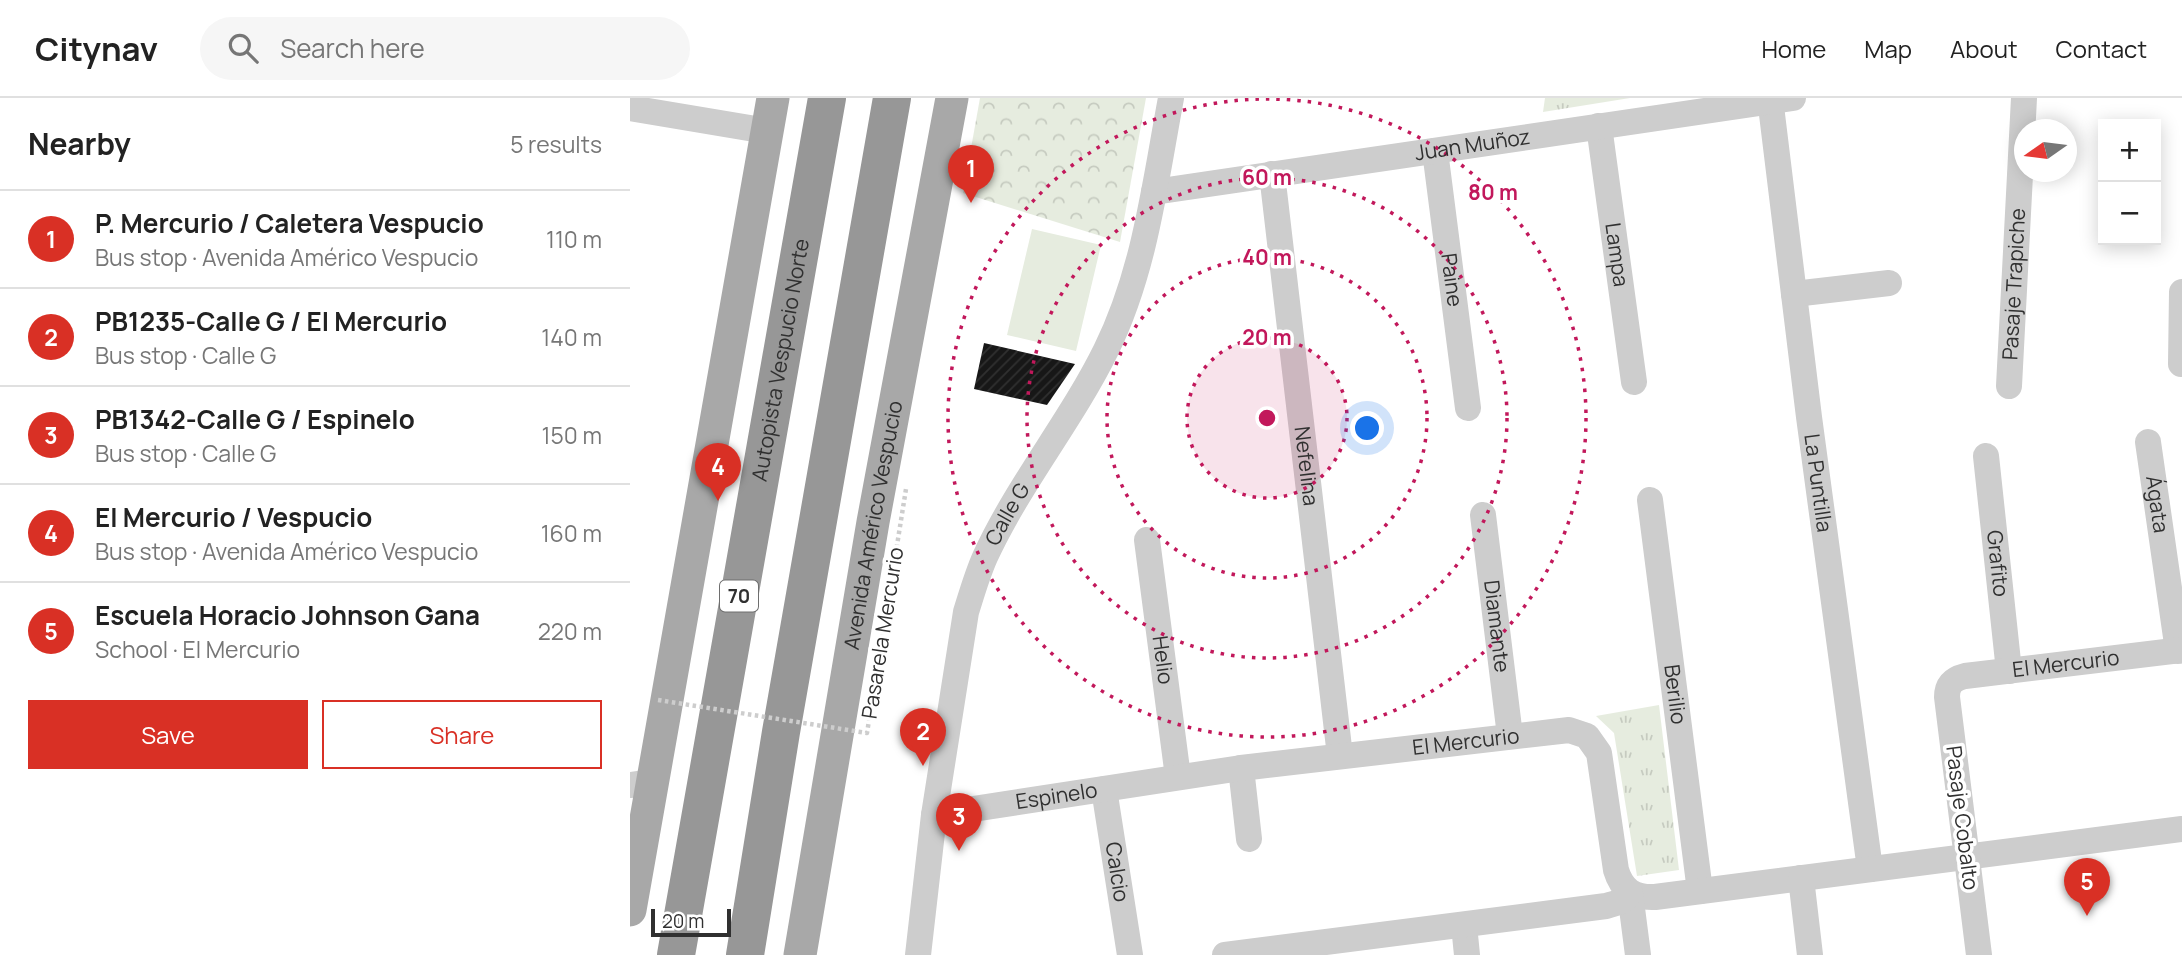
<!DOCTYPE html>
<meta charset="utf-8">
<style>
body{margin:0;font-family:Manrope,sans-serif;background:#f6f6f6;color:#222}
.controls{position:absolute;right:21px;top:21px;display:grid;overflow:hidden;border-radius:0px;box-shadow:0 4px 18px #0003}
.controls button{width:63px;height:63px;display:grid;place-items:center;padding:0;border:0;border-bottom:2px solid #e0e0e0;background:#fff;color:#222;font:35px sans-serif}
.compass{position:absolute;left:1384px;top:21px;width:63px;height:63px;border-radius:50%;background:#fff;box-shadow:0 4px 18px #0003;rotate:256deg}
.scale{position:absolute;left:21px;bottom:18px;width:80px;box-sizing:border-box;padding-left:7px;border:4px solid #303030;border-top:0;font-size:19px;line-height:24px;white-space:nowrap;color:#303030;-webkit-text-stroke:5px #fff;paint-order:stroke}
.you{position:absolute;left:738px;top:331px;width:24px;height:24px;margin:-18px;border:5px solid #fff;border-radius:50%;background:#1a73e8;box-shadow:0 0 0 10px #1a73e833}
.badge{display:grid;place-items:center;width:46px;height:46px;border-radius:50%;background:#d93025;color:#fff;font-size:23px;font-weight:700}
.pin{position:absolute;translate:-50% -58px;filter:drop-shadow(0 2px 4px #0008)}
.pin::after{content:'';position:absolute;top:37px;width:24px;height:21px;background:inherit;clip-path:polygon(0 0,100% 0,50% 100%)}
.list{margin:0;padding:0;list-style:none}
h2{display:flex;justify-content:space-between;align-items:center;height:91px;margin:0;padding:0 28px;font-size:30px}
h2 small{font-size:23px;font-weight:400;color:#767676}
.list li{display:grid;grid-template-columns:46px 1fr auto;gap:21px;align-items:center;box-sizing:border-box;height:98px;padding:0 28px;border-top:2px solid #e0e0e0}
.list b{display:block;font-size:26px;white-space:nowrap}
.list p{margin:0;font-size:23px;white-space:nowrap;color:#767676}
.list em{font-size:23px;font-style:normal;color:#767676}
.actions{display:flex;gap:14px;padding:21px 28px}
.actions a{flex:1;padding:16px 0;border:2px solid #d93025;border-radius:0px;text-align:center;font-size:24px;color:#d93025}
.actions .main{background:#d93025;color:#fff}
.icon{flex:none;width:38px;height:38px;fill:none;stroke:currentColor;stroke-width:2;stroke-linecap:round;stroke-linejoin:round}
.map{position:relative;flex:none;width:1552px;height:857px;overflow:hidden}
header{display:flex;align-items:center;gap:42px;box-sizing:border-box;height:98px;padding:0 35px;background:#fff;border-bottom:2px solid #e0e0e0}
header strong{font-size:33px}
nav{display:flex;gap:38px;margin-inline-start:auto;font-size:24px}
.search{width:490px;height:63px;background:#f6f6f6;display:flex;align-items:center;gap:18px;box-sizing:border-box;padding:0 24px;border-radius:38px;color:#767676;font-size:26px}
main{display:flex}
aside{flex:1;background:#fff}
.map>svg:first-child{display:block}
</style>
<header>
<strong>Citynav</strong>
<div class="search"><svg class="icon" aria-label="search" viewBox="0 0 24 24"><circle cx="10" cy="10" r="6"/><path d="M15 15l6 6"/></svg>Search here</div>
<nav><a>Home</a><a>Map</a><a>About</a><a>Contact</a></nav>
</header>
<main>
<aside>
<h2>Nearby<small>5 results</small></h2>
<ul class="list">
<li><span class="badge">1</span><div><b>P. Mercurio / Caletera Vespucio</b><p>Bus stop · Avenida Américo Vespucio</p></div><em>110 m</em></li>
<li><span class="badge">2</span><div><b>PB1235-Calle G / El Mercurio</b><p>Bus stop · Calle G</p></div><em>140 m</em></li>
<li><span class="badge">3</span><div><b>PB1342-Calle G / Espinelo</b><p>Bus stop · Calle G</p></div><em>150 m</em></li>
<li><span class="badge">4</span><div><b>El Mercurio / Vespucio</b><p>Bus stop · Avenida Américo Vespucio</p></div><em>160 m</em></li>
<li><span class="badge">5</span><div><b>Escuela Horacio Johnson Gana</b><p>School · El Mercurio</p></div><em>220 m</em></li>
</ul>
<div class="actions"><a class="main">Save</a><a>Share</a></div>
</aside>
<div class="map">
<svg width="1552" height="857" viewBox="0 0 1552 857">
<defs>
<pattern id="grass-tufts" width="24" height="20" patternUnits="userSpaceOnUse" patternTransform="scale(1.75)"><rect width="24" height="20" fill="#e6ecdf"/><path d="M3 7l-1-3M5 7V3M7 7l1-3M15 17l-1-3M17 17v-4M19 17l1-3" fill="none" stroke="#c6cbc0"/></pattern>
<pattern id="park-crowns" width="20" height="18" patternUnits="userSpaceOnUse" patternTransform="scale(1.75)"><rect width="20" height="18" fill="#e6ecdf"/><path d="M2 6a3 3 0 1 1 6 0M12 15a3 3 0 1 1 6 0" fill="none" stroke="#c6cbc0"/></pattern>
<pattern id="building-hatch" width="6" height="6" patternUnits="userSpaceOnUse" patternTransform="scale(1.75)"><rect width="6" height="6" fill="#171717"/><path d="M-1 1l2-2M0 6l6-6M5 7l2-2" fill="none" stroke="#303030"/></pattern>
</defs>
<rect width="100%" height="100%" fill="#fff"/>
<!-- grass -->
<g fill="url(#grass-tufts)">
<path d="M915,0H1000L913,14Z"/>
<path d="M1029,607L1049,772L1007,778L984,635L966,618Z"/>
</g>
<!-- park -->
<path fill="url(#park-crowns)" d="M350,0H516L490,144L333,95Z"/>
<!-- pitch -->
<path fill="#e6ecdf" d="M402,131L471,147L446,253L377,237Z"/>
<!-- building -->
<path fill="url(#building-hatch)" d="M354,245L445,266L417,307L344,291Z"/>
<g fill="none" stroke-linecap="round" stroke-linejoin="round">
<!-- minor -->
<g stroke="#cdcdcd" stroke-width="26">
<path id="s1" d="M1140,0L1179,319L1240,771"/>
<path d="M0,10L137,33"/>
<path id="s2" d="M969,28L1004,284"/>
<path id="s3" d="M805,53L838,310"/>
<path id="s4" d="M642,76L710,658"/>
<path id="s5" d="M524,94L1163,0"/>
<path d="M1164,196L1259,185"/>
<path d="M1551,266L1552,194"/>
<path id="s6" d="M1379,288L1394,0"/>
<path id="s7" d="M1518,344L1548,553"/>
<path id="s8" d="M1356,358L1379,573"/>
<path id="s9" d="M1020,402L1070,793"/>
<path id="s10" d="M853,417L880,638"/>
<path id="s11" d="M517,442L548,679"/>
<path d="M611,670L619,741"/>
<path d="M0,687L22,684"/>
<path id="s12" d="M474,691L500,857"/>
<path id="s13" d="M304,717L611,670L939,632L957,638L969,655L986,772C992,792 1004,800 1025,799L1552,731"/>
<path d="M1171,780L1180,857"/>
<path d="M1000,795L1008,857"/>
<path d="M834,827L837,857"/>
<path id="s14" d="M288,857L304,717L336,514C342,495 347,477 355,459C388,387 441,323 476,252C515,173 525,85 541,0"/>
<path d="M595,857L976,808C986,805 994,804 1000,795"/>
<path id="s15" d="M1349,857L1317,599C1317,586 1323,581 1335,578L1552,552"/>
</g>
<!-- major -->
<g stroke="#a8a8a8" stroke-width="33">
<path d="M0,812L143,0"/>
<path id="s16" d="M170,857L243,424L322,0"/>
</g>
<!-- highway -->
<g stroke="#979797" stroke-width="38">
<path id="s17" d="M46,857L197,0"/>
<path d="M115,857L151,634L262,0"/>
</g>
<!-- path-bridge -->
<path stroke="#cdcdcd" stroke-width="4.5" stroke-dasharray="3.5 3.5" stroke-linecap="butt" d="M28,602L237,635L276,391"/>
</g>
<!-- distance rings -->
<circle cx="637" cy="320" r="80" fill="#c2185b" fill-opacity=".12"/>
<g fill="none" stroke="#c2185b" stroke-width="3.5" stroke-dasharray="3.5 7">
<circle cx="637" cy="320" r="80"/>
<circle cx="637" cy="320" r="160"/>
<circle cx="637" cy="320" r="240"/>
<circle cx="637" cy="320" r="319"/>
</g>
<g text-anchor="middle" stroke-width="7" stroke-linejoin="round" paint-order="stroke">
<!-- shield labels -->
<rect fill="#fff" stroke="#6e6e6e" stroke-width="2" x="90" y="482.5" width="38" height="31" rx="5"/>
<g font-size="19" font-weight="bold" fill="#303030">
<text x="109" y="505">70</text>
</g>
<!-- street labels -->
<g font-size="21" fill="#303030" stroke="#fff">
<text dy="7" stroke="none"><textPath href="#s5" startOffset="322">Juan Muñoz</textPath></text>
<text dy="7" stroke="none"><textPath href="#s2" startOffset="130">Lampa</textPath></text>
<text dy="7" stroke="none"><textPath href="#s3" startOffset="130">Paine</textPath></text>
<text dy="7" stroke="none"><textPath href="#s6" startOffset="102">Pasaje Trapiche</textPath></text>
<text dy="7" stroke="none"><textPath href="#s17" startOffset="604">Autopista Vespucio Norte</textPath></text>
<text dy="7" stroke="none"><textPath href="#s4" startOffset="294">Nefelina</textPath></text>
<text dy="7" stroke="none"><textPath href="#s1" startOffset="388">La Puntilla</textPath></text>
<text dy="7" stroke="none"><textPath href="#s7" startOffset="63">Ágata</textPath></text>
<text dy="7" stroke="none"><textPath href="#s14" startOffset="453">Calle G</textPath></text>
<text dy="7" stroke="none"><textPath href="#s16" startOffset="436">Avenida Américo Vespucio</textPath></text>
<text dy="7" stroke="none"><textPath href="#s8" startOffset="108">Grafito</textPath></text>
<text dy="7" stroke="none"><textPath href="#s10" startOffset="112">Diamante</textPath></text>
<text transform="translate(253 535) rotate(-81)" y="7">Pasarela Mercurio</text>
<text dy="7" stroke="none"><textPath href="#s11" startOffset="121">Helio</textPath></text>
<text dy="7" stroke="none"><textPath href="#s15" startOffset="392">El Mercurio</textPath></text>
<text dy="7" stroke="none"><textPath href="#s9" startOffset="196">Berilio</textPath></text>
<text dy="7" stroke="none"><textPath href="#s13" startOffset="537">El Mercurio</textPath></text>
<text dy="7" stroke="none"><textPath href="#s13" startOffset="124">Espinelo</textPath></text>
<text transform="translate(1332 720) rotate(83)" y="7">Pasaje Cobalto</text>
<text dy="7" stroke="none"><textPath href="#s12" startOffset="84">Calcio</textPath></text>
</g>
</g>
<circle cx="637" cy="320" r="10" fill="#c2185b" stroke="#fff" stroke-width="3.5"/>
<g font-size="21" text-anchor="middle" font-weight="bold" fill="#c2185b" stroke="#fff" stroke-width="7" stroke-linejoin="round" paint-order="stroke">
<text x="637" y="87">60 m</text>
<text x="863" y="102">80 m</text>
<text x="637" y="167">40 m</text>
<text x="637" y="247">20 m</text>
</g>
</svg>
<div class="controls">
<button>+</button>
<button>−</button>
</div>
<svg class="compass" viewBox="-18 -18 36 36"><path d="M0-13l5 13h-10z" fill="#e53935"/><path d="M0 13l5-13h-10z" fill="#767676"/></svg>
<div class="scale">20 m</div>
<div class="you"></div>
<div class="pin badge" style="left:341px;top:105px">1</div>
<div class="pin badge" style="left:293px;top:668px">2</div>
<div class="pin badge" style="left:329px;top:753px">3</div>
<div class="pin badge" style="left:88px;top:403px">4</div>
<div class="pin badge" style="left:1457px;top:818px">5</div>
</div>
</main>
